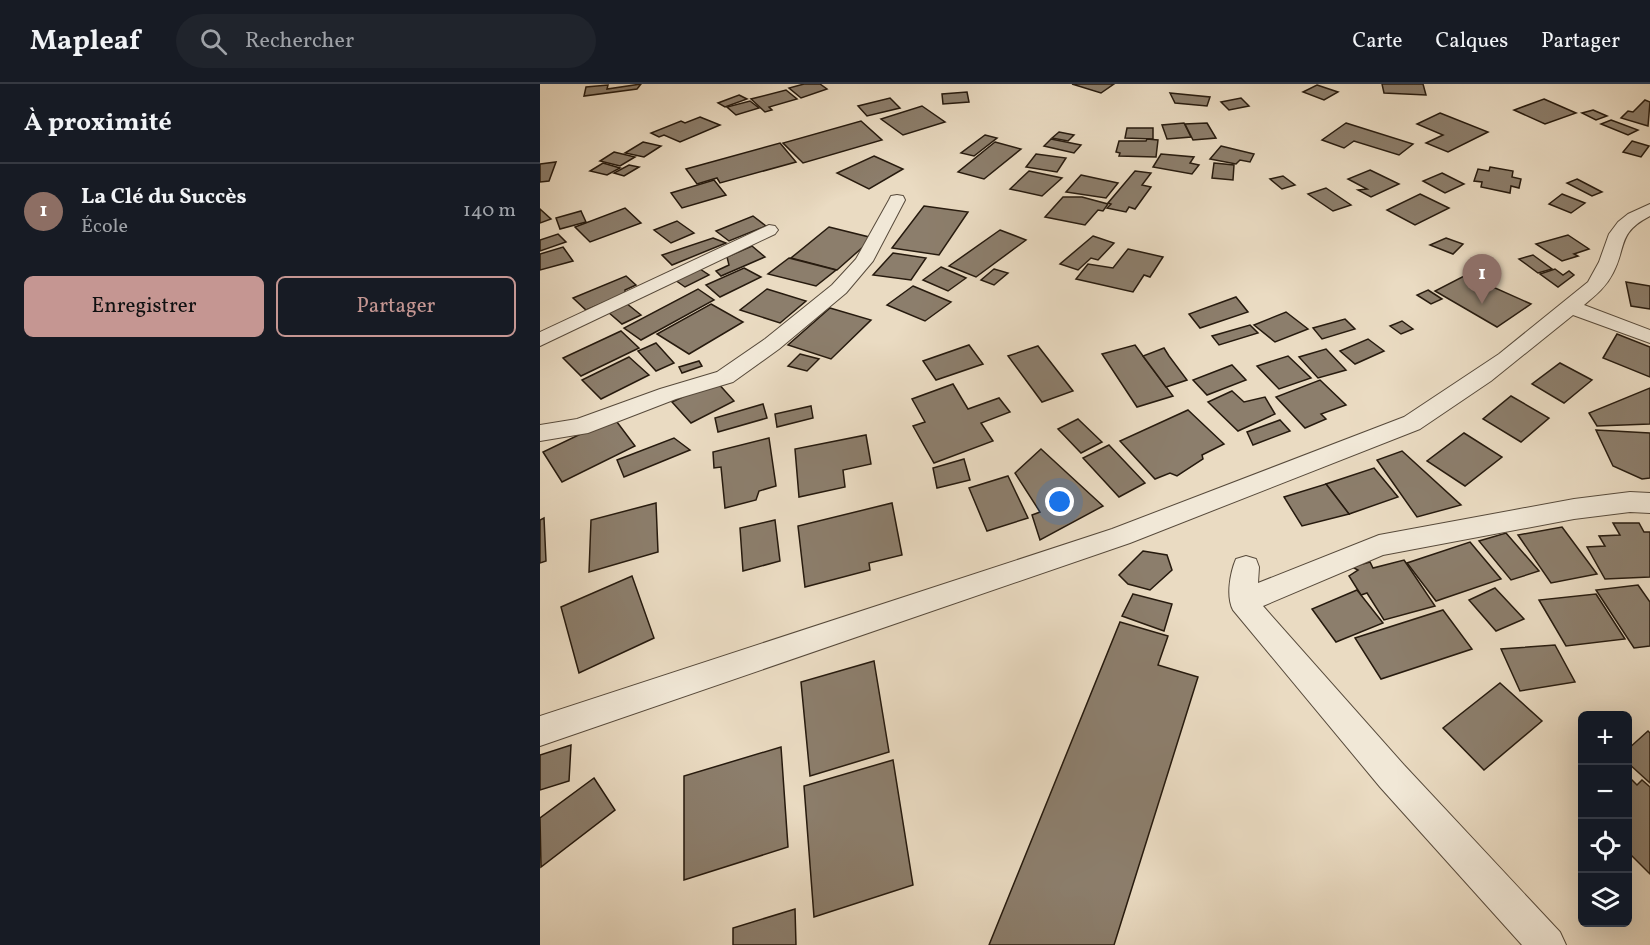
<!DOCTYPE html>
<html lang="fr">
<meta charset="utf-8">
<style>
body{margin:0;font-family:Vollkorn,serif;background:#20242c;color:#f1f3f6}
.controls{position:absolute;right:18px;bottom:18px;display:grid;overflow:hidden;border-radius:9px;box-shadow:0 6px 24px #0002}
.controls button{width:54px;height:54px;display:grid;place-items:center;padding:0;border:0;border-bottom:2px solid #363941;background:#171b24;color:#f1f3f6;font:30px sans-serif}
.you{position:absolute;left:520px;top:418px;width:21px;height:21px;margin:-15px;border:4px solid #fff;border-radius:50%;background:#1a73e8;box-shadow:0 0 0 9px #1a73e833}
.badge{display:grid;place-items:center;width:39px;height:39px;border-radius:50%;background:#c59692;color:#fff;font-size:20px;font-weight:700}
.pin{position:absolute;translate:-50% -50px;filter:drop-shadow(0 2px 3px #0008)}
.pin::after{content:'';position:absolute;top:32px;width:21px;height:18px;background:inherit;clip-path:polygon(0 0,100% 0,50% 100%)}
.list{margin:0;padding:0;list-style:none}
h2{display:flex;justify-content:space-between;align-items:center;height:78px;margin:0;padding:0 24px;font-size:26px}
h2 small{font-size:20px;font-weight:400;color:#9ea1a6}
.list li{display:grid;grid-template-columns:39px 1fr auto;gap:18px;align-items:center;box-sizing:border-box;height:96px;padding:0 24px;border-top:2px solid #363941}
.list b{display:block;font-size:22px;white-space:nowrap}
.list p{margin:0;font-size:20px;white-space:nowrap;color:#9ea1a6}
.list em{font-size:20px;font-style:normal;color:#9ea1a6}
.actions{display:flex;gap:12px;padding:18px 24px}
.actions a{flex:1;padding:14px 0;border:2px solid #c59692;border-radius:9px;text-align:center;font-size:21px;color:#c59692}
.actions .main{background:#c59692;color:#111}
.icon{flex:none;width:33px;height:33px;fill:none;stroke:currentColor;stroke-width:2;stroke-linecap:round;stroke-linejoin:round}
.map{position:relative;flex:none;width:1110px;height:861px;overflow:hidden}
header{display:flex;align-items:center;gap:36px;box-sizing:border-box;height:84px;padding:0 30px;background:#171b24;border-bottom:2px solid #363941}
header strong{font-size:28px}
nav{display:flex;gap:33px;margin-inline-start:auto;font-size:21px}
.search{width:420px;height:54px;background:#20242c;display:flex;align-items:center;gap:15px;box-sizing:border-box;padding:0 21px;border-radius:33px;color:#9ea1a6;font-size:22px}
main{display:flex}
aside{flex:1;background:#171b24}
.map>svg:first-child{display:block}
</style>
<header>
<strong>Mapleaf</strong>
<div class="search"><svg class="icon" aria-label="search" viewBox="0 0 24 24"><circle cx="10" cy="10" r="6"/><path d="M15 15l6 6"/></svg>Rechercher</div>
<nav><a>Carte</a><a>Calques</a><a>Partager</a></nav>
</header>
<main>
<aside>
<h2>À proximité<small></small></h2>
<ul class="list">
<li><span class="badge" style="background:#8d6e63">1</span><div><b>La Clé du Succès</b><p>École</p></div><em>140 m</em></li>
</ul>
<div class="actions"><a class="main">Enregistrer</a><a>Partager</a></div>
</aside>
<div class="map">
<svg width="1110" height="861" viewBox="0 0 1110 861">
<rect width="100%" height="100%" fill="#eadbc2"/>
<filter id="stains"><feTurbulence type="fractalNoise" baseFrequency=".00333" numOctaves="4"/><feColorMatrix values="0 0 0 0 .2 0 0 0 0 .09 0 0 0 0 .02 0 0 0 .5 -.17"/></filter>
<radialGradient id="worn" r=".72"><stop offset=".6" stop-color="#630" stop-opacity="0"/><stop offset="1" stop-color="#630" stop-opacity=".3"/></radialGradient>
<!-- building -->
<g fill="#8c7e6c" stroke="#261a0e" stroke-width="1.5">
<path d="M101,0L97,5L44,12L46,3L68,1L67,5Z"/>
<path d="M264,0H280L287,5L261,14L249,4Z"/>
<path d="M532,0H574L561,9Z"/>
<path d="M842,0H883L886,11L844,9Z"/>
<path d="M777,1L798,8L784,16L763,8Z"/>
<path d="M246,6L257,15L229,23L232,26L225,28L211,15Z"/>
<path d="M427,8L429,18L403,20L402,10Z"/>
<path d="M630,9L670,13L667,22L635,19Z"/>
<path d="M199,11L207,15L185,23L178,19Z"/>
<path d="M350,14L360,24L327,32L318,22Z"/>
<path d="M701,14L709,22L689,26L681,18Z"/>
<path d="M1004,15L1036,29L1005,40L974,26Z"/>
<path d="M1105,16L1110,18L1108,42L1081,34L1088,27L1093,28Z"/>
<path d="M210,17L219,24L196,31L187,23Z"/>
<path d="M382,22L405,38L363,51L341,35Z"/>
<path d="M1053,26L1067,32L1056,36L1042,29Z"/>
<path d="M900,29L948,48L908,68L886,59L903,51L877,40Z"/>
<path d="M160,33L180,41L140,58L124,51L119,53L111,49L141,37L145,39Z"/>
<path d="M1071,36L1098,46L1088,51L1061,40Z"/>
<path d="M321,37L342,56L263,79L243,59Z"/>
<path d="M644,39L651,53L627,55L622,41Z"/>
<path d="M667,39L676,54L653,56L645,40Z"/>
<path d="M806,39L873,60L859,71L814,57L804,64L782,56Z"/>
<path d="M587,44H613V55L585,54Z"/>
<path d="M519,48L534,51L528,57L512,54Z"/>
<path d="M445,51L457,54L434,72L421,69Z"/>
<path d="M511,55L541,61L534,69L504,62Z"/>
<path d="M607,55L618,56L616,73L579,72L580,69L576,68L579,57H606Z"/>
<path d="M1092,57L1109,62L1101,73L1083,68Z"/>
<path d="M103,58L121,62L104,73L85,69Z"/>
<path d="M455,58L481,65L444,95L418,88Z"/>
<path d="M240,59L256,78L180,99L177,94L157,100L146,85Z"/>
<path d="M681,62L714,70L710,78L700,76L696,80L670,75Z"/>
<path d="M74,68L95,73L80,82L60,77Z"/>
<path d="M496,70L526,74L517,88L486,83Z"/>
<path d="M621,70L654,73L650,79L659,81L652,90L613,83Z"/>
<path d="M334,72L363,85L329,105L297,89Z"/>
<path d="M16,78L9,97L0,98V80Z"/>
<path d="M63,79L80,84L67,91L50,87Z"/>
<path d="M674,79L694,81L693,96L672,94Z"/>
<path d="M89,81L99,83L84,92L74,89Z"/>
<path d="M950,83L973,87L972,93L981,95L979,104L971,102L970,109L941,103L942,98L934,97L938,85L949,87Z"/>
<path d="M830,86L859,100L831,113L818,106L827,105L808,95Z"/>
<path d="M489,87L522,94L502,112L470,105Z"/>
<path d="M595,87L611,89L602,101L611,103L595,125L589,123L586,128L567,124L571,120L568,119Z"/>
<path d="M902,89L924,100L905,109L883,97Z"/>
<path d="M541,91L578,99L566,114L526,108Z"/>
<path d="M743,92L755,101L742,105L730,95Z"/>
<path d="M1037,95L1062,108L1052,112L1027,99Z"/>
<path d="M174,96L186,111L142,124L131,109Z"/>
<path d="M786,104L811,121L793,127L768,110Z"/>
<path d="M880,110L909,124L875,141L847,126Z"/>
<path d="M1022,110L1045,119L1031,129L1009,120Z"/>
<path d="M523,113H542L568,120L563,127L558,126L545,141L505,133Z"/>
<path d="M384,122L428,128L399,171L352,164Z"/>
<path d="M85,124L101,139L50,158L35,143Z"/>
<path d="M0,125L11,135L0,139Z"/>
<path d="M41,127L46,138L20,145L16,134Z"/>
<path d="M213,132L226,142L189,157L176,147Z"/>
<path d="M137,137L154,149L131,159L114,146Z"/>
<path d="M289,143L333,154L297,186L251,174Z"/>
<path d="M460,146L486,156L436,193L409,182Z"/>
<path d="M18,150L26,158L0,167V156Z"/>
<path d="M1028,151L1049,165L1034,170L1038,172L1022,177L996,160Z"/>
<path d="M553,152L574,159L558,176L551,174L538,186L520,180Z"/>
<path d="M173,154L186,159L132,181L122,171Z"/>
<path d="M906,154L923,160L913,170L890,161Z"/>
<path d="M212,162L225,173L181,192L176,187L189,181L187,173Z"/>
<path d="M23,163L33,177L0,186V170Z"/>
<path d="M588,165L623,173L610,193L604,191L593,208L536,195L548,180L573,184Z"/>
<path d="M353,169L386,174L371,196L333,191Z"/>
<path d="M993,171L1012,185L998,189L979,175Z"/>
<path d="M249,174L296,186L276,202L228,190Z"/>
<path d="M401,183L426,194L408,207L383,196Z"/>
<path d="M204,184L221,193L180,213L166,201Z"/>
<path d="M160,185L169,191L145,203L135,196Z"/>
<path d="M454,185L468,189L454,201L441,196Z"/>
<path d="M1015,185L1023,191L1029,187L1034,191L1018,203L1000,190Z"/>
<path d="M926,191L991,220L957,243L895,207Z"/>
<path d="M86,192L96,201L85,206V210L46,226L33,214Z"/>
<path d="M1086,198L1110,202V225L1091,222Z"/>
<path d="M373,202L411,218L385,237L347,221Z"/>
<path d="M158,205L174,216L101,256L84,244Z"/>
<path d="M227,205L266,217L240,239L200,226Z"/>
<path d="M888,206L902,215L891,220L877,211Z"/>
<path d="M696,213L708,228L660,244L649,230Z"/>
<path d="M86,219L101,231L82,240L68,228Z"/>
<path d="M171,220L203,238L149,270L117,250Z"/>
<path d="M290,224L331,236L291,275L248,261Z"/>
<path d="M746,228L768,245L735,258L714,241Z"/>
<path d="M805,235L815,245L782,255L773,244Z"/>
<path d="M862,237L873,245L861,250L850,242Z"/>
<path d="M710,241L718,249L679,261L672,252Z"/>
<path d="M81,247L99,264L41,292L23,274Z"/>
<path d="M1077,250L1110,263V293L1063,274Z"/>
<path d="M828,255L844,267L815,280L800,267Z"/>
<path d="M116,259L134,279L116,287L98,267Z"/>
<path d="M429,261L443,280L396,296L383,277Z"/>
<path d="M595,261L603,272L633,312L597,323L562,270Z"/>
<path d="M498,262L533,307L502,318L468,272Z"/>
<path d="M624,264L629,272L647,296L626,303L603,272Z"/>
<path d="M786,265L806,286L778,294L759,273Z"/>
<path d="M260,270L279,275L267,287L248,282Z"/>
<path d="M748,272L771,294L739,305L717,282Z"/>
<path d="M89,273L109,291L61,315L42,296Z"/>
<path d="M159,277L162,282L142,289L139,283Z"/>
<path d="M1020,279L1052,296L1024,319L992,300Z"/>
<path d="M692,281L706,296L667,311L653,296Z"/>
<path d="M780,296L806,321L781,330L786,335L765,344L736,313Z"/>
<path d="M176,297L194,317L151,339L132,318Z"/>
<path d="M413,300L428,325L459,314L470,328L441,339L453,357L394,379L373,342L385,338L372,315Z"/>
<path d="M1110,304V340L1057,342L1049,329Z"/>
<path d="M692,307L704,318L725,313L735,330L698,347L668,318Z"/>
<path d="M971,312L1009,334L981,358L943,335Z"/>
<path d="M223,320L227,334L178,348L175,334Z"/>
<path d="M271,322L273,334L237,343L235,330Z"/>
<path d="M648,326L684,360L662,371L663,375L637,392L630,389L615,395L580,357Z"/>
<path d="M74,334L95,362L22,398L3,368Z"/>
<path d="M538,335L562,358L541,369L518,345Z"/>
<path d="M740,336L750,347L713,361L707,348Z"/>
<path d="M1056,346L1110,349V394L1102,395L1073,382Z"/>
<path d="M924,349L962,373L925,402L887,377Z"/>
<path d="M326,351L331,380L303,386L305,403L259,413L255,365Z"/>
<path d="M134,354L150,366L84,393L77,376Z"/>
<path d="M229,354L236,402L219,407L216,416L185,424L181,383L174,384L173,368Z"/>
<path d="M569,361L605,399L579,413L543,374Z"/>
<path d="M501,365L563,422L500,456L492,431L500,428L475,389Z"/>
<path d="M862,367L921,421L877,433L837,376Z"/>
<path d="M424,375L430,396L397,404L393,384Z"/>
<path d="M834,384L858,413L809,430L786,400Z"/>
<path d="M468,392L488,434L447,447L429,404Z"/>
<path d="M786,400L809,430L762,442L744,413Z"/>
<path d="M116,419L118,468L49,488L51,436Z"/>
<path d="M352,419L362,471L329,479L330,486L265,503L258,442Z"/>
<path d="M4,434L6,477L0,479V436Z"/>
<path d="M235,436L240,477L203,487L200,444Z"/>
<path d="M1073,439H1099L1104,448H1110V493L1065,495L1047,463L1065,462L1059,452L1080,451Z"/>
<path d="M1022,443L1057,490L1011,499L978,451Z"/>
<path d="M966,449L999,487L971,496L939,457Z"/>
<path d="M930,458L961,495L896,517L867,479Z"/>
<path d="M603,467L627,471L632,486L610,506L588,500L579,491Z"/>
<path d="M864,476L895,522L844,536L827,509L821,511L809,492L818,486L812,483L830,478L833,484Z"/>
<path d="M92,492L114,554L39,589L21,523Z"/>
<path d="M1098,501L1110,518V562L1094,564L1056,506Z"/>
<path d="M955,504L984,535L956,547L929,516Z"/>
<path d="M817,506L843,539L796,558L772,525Z"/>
<path d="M593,510L632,520L624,547L582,532Z"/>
<path d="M1056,510L1085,555L1026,562L999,516Z"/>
<path d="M903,526L932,565L841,595L815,554Z"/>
<path d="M580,538L628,552L618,581L658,593L574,861H449Z"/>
<path d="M1015,561L1035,598L980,607L961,565Z"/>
<path d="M334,577L349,668L270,692L261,598Z"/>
<path d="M960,599L1002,637L944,686L903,644Z"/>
<path d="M1108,647L1110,649V699L1088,679V665Z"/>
<path d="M31,661L29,697L0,706V671Z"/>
<path d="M241,663L248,763L144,796V692Z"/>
<path d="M353,676L373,801L274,833L264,702Z"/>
<path d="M1088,692L1097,701L1102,696L1110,703V790L1088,768Z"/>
<path d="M54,694L75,726L1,783L0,734Z"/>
<path d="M255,825L256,861H193V844Z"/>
</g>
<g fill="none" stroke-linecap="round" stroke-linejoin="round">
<!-- street casing -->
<g stroke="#574a3b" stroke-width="2">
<g id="street">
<path d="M357,111L363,112L365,116L333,177L306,209L239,265L193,298L136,315L48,349L0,357V341L37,335L120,305L177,288L225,255L292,201L316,175L349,116L351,112Z"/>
<path d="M1110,120V132C1077,149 1087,162 1073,189C1066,203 1056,211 1044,221L1110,246V259L1033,231L951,297L880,345L590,459L0,662V632L572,445L864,333L959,270L1048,198L1059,178L1069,150L1078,138L1088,130Z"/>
<path d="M229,141L235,142L238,146L235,150L0,262V248Z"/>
<path d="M1090,408L1110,409V429L1090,428L1034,435L843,471L723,522L864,681L1020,848L1026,861H982L840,703L693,526C686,513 690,489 696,475L706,472L716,475L719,483L718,499L839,451L1034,415Z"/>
</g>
</g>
<!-- street -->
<use href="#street" fill="#f1e8d7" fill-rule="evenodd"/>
</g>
<rect width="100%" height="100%" filter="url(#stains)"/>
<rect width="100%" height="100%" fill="url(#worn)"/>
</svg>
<div class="controls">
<button>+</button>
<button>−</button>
<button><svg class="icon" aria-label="locate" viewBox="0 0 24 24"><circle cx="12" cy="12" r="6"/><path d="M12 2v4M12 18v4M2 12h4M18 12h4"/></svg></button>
<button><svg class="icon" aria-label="layers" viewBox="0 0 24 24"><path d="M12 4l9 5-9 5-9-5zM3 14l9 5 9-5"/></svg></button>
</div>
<div class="you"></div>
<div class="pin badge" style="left:942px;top:220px;background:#8d6e63">1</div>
</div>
</main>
